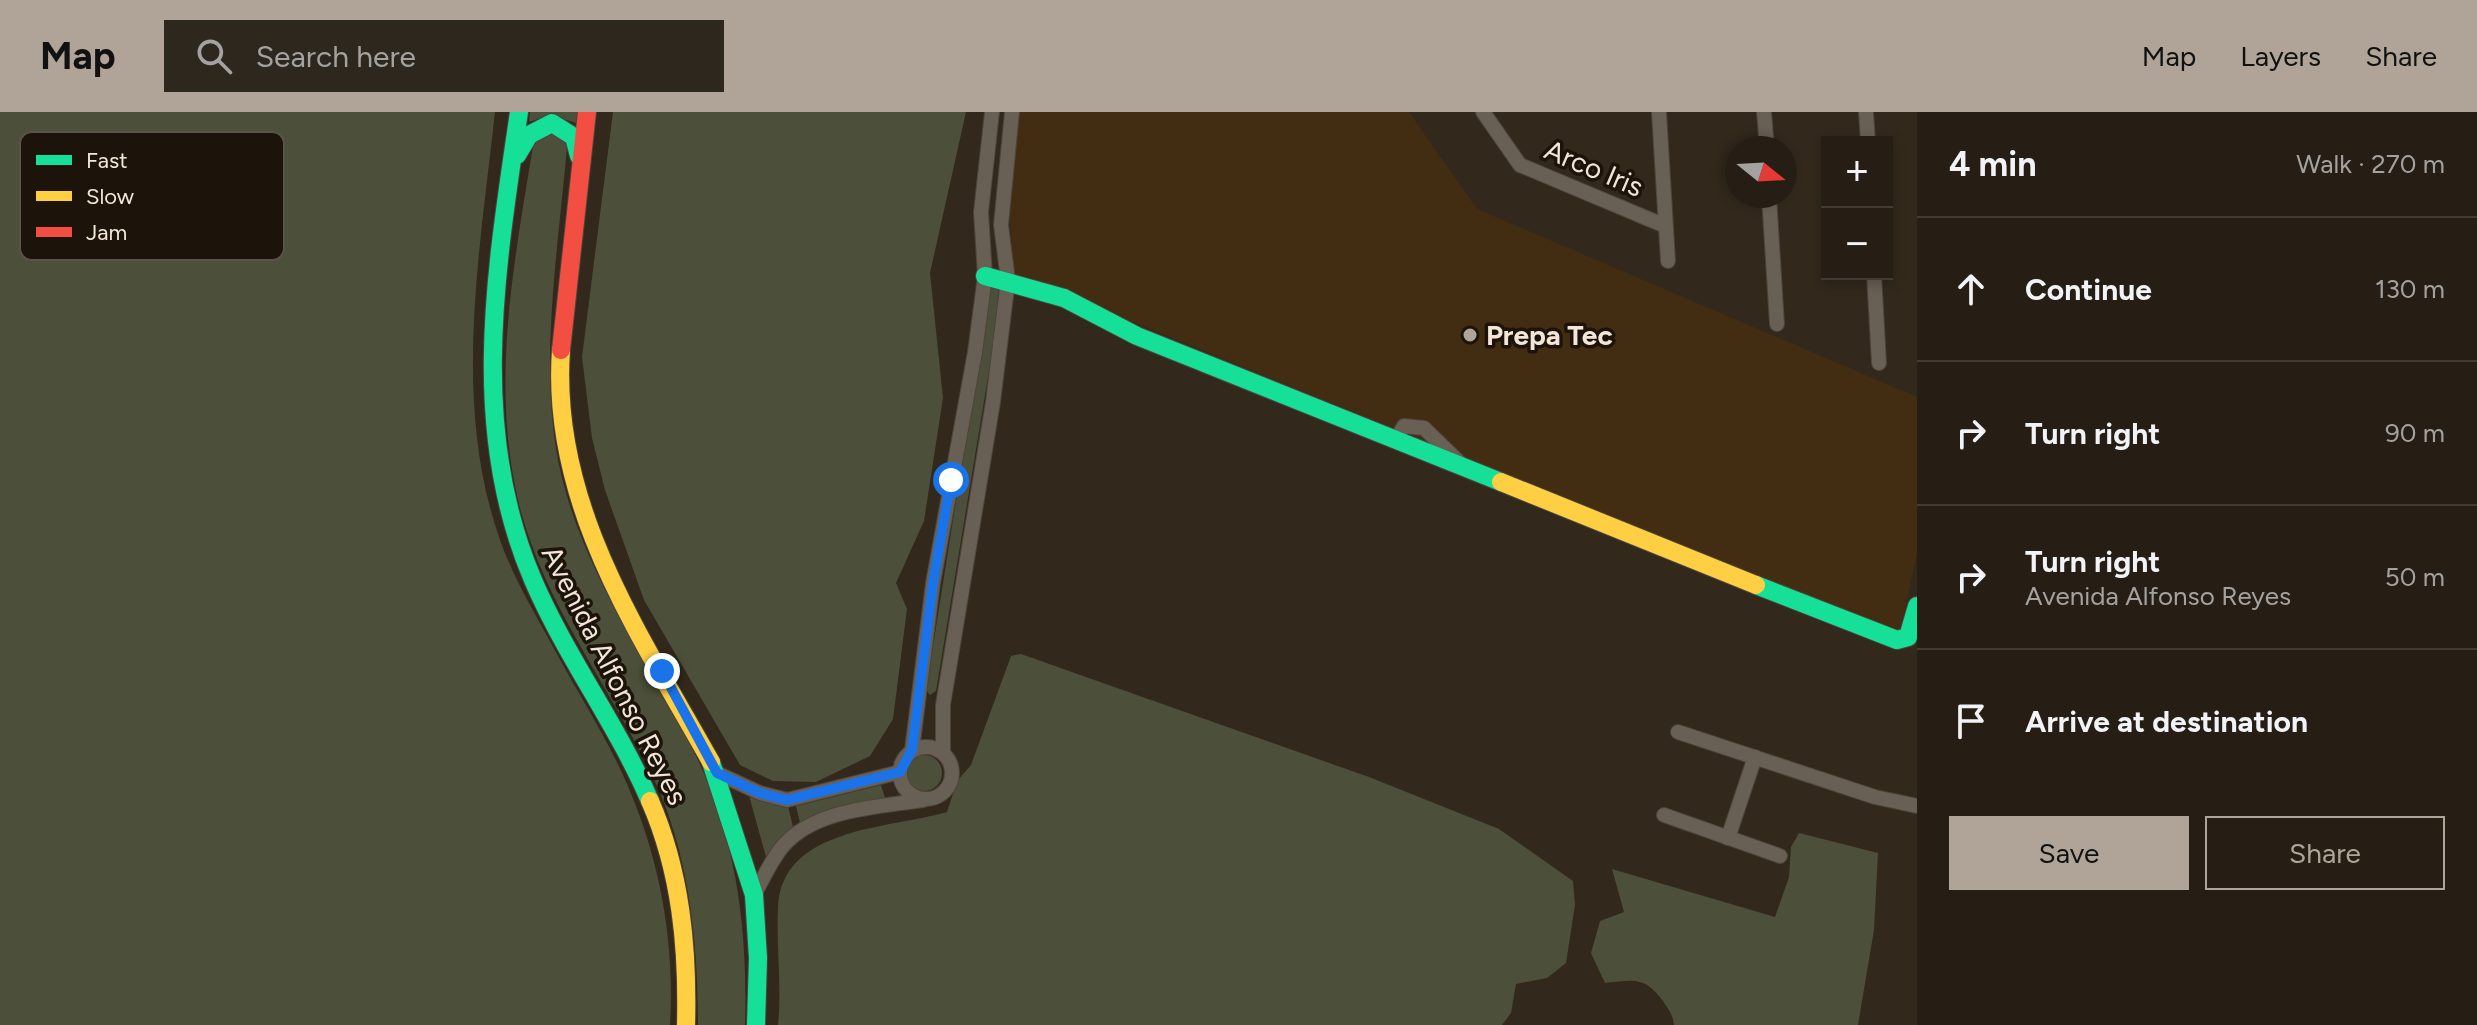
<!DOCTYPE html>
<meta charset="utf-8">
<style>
body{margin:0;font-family:Figtree,sans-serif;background:#2e271e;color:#f1f3f6}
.controls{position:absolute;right:24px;top:24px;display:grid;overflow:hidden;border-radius:0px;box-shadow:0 4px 12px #0003}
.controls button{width:72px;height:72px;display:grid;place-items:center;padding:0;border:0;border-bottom:2px solid #423c34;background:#261e15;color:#f1f3f6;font:40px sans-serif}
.compass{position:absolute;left:1725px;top:24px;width:72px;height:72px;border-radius:50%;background:#261e15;box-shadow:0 4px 12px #0003;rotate:108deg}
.stop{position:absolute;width:24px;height:24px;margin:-18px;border:6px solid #1a73e8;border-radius:50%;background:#fff}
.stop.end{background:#1a73e8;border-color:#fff;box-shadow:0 2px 8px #0008}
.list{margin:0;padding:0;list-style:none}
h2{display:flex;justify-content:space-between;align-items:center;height:104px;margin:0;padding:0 32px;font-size:34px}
h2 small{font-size:26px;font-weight:400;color:#a4a2a0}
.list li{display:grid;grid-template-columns:52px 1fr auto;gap:24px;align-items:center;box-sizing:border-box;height:144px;padding:0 32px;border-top:2px solid #423c34}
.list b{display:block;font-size:30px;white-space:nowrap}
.list p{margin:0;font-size:26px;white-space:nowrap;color:#a4a2a0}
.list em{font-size:26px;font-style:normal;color:#a4a2a0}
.actions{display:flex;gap:16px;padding:24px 32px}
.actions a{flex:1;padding:18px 0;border:2px solid #afa497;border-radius:0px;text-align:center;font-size:28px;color:#afa497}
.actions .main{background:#afa497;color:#111}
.icon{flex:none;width:44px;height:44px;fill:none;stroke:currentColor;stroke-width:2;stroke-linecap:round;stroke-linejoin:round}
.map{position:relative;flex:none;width:1917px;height:913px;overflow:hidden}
header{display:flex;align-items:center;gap:48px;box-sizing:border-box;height:112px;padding:0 40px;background:#afa497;color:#111}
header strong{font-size:38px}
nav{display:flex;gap:44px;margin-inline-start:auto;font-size:28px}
.search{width:560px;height:72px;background:#2e271e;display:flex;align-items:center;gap:20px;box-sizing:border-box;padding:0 28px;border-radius:0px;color:#a4a2a0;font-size:30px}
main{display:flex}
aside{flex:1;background:#261e15}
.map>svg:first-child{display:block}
</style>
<header>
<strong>Map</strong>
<div class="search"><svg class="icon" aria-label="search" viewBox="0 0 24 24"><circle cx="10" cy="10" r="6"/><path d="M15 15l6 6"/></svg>Search here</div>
<nav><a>Map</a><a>Layers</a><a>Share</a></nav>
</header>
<main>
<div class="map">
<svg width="1917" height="913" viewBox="0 0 1917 913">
<rect width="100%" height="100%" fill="#32281c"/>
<!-- built -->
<path fill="#432d12" d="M1016,0H1409L1477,97L1917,285V441L1900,521L1014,162L1009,98Z"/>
<!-- green -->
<g fill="#4c4f39">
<path d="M0,0H495C480,139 452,289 499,425C513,467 538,506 558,544C581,586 608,628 627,672C660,748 675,830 670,913H0Z"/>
<path d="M530,0H578L576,11L551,3L529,10Z"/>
<path d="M613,0H966L930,161L943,286L924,409L896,471L907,497L893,607L870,644L816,670L773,669L740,653L644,488L605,378L592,326L582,245Z"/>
<path d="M547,20L565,27L567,35C558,141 535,273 565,377C591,472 652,555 695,642C737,726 748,821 745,913H698C698,830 689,741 653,665C609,572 542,490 518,388C491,272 513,156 532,40L534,30Z"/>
<path d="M990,175L999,176L997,211L936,579L930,583L926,578Z"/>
<path d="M1021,542L1369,665L1499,717L1573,769L1575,793L1566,851L1547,866L1516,872L1511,901L1502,913H778C782,873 776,835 778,795C782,715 888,717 947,700L957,669L971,653L1011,544Z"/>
<circle cx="924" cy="661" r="18"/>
<path d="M881,673L885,686L834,696L800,711L796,694Z"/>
<path d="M748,680L788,694L793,715L766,745Z"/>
<path d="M1799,721L1878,741L1874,818L1858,913H1674C1673,903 1669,898 1663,889C1644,864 1635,868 1605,871L1591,841L1600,809L1624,800L1612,757L1775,805L1789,765L1791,735Z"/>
</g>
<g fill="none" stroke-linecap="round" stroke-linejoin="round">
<!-- street casing -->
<g stroke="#4d443b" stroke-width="16">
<g id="street">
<path d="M1483,0L1520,53L1663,113"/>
<path d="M1659,0L1668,149"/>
<path d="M1764,0L1767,36"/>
<path d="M1866,0L1868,30"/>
<path d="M1769,84L1777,212"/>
<path d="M1874,162L1879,251"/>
<path d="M1396,328L1404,314L1424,316L1461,352"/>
<path d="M1678,620L1875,685L1917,694"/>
<circle cx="926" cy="661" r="26"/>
<path d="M912,638L933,471L975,240L985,164L981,100L992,0"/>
<path d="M943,641V593L993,290L1008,168L1001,113L1012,0"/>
<path d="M717,661L760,681L787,688L900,660"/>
<path d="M1664,703L1780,744"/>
<path d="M1728,726L1755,645"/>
<path d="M754,783C763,767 771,748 783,734C815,697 878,695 923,688"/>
</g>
</g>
<!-- fast casing -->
<g stroke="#4d443b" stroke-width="20">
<g id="fast">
<path d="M519,0C496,158 468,317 533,468C566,545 617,612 650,689"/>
<path d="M517,43L529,23L552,11L574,25L579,44"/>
<path d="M985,164L1064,186L1137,224L1501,370"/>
<path d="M1756,473L1897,528L1908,525L1917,494"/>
<path d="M711,650L754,783L758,846L756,913"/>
</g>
</g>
<!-- slow casing -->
<g stroke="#4d443b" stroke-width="20">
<g id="slow">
<path d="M561,238C550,392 639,521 711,650"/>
<path d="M1501,370L1756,473"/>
<path d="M650,689C681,760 688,836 686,913"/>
</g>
</g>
<!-- jam casing -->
<g stroke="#4d443b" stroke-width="20">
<path id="jam" d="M561,238L587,0"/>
</g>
<!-- street -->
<use href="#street" stroke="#685f55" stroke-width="14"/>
<!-- fast -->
<use href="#fast" stroke="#16e098" stroke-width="18"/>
<!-- slow -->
<use href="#slow" stroke="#ffcf43" stroke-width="18"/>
<!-- jam -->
<use href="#jam" stroke="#f24e42" stroke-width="18"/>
</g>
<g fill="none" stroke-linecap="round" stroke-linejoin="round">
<!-- route -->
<path stroke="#1a73e8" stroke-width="10" d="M662,559L717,661L760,681L787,688L900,660L912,638L933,471L951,368"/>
</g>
<!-- markers -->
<circle fill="#afa497" stroke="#1c140a" stroke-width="3" cx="1470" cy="223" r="8"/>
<g text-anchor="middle" stroke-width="7" stroke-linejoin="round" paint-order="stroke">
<!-- street labels -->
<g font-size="28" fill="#f3e6d9" stroke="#1c140a">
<text transform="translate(1594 56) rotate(23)" y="10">Arco Iris</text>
<text transform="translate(615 563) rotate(63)" y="10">Avenida Alfonso Reyes</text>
</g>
<!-- poi labels -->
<g font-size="28" font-weight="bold" fill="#f3e6d9" stroke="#1c140a" text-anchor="start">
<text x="1486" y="233">Prepa Tec</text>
</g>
</g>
<!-- legend -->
<rect x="20" y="20" width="264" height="128" rx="12" fill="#1c140a" stroke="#5c5348" stroke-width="2"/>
<rect x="36" y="43" width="36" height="10" fill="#16e098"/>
<rect x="36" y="79" width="36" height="10" fill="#ffcf43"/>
<rect x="36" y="115" width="36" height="10" fill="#f24e42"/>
<g font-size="22" fill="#f3e6d9">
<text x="86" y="56">Fast</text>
<text x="86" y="92">Slow</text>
<text x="86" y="128">Jam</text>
</g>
</svg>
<div class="controls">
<button>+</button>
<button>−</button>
</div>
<svg class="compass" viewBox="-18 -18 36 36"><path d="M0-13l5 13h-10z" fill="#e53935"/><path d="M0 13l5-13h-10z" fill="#a4a2a0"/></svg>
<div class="stop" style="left:951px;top:368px"></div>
<div class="stop end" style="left:662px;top:559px"></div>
</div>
<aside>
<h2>4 min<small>Walk · 270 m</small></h2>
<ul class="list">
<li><svg class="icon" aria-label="ahead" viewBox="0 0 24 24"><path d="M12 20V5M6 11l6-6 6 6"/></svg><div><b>Continue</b></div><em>130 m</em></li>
<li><svg class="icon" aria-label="right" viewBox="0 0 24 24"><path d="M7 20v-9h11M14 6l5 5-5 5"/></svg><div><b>Turn right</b></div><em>90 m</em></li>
<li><svg class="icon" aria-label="right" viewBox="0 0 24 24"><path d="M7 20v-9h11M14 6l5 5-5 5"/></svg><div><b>Turn right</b><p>Avenida Alfonso Reyes</p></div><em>50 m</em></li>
<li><svg class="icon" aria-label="arrive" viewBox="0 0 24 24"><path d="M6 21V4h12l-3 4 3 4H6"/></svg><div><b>Arrive at destination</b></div></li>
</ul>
<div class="actions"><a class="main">Save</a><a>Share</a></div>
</aside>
</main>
